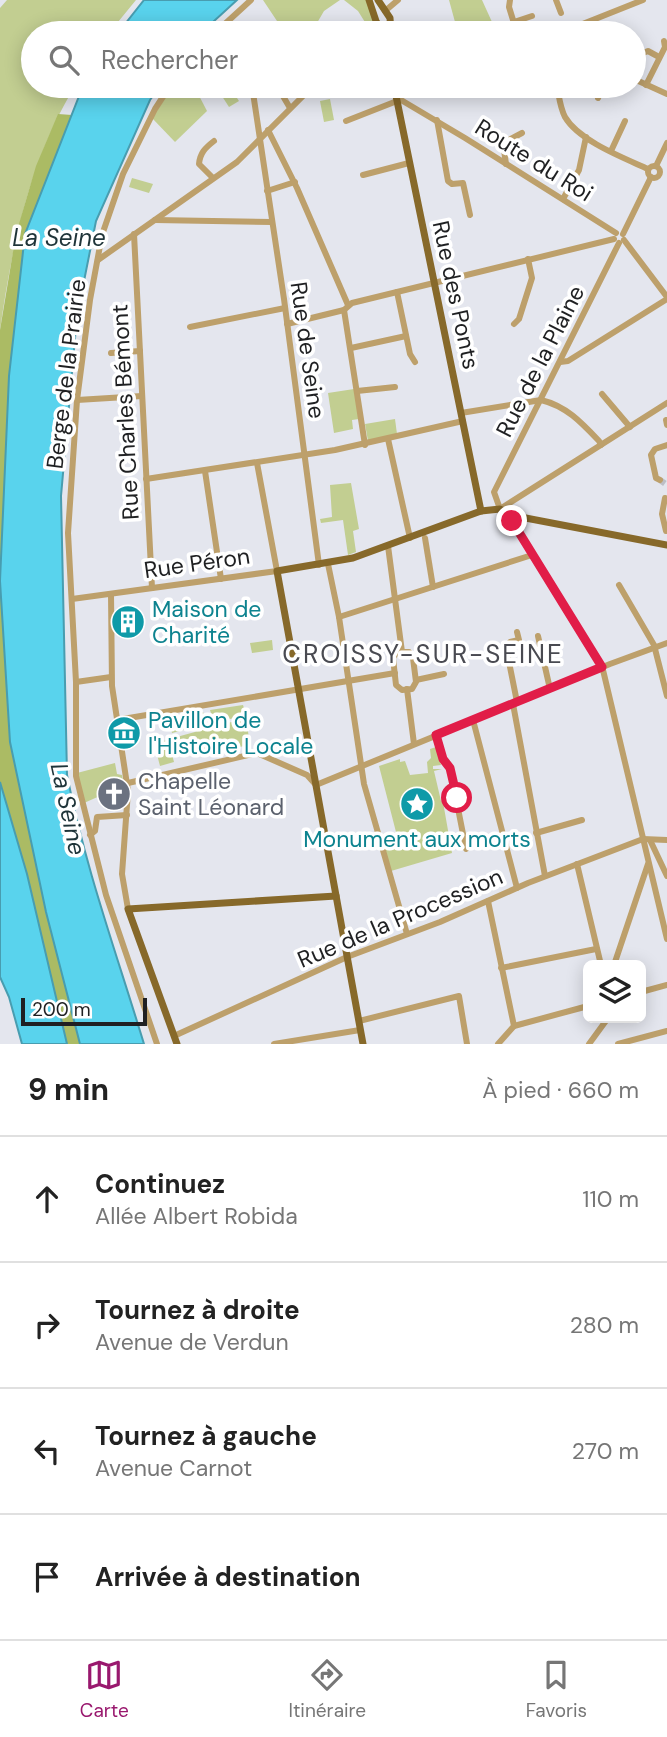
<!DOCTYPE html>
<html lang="fr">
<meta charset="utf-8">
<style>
body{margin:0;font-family:"DM Sans",sans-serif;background:#f2f2f2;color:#222}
.controls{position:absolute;right:21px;bottom:21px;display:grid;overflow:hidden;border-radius:10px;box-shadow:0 4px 18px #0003}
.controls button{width:63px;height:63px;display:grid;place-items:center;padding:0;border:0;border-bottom:2px solid #e0e0e0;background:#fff;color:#222;font:35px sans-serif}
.scale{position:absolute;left:21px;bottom:18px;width:126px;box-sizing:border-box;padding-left:7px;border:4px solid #1f2022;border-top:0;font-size:19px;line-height:24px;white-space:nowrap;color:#1f2022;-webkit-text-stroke:5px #fff;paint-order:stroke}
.stop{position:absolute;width:21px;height:21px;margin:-16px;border:5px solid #e11d48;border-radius:50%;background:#fff}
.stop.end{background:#e11d48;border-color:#fff;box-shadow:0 2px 7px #0008}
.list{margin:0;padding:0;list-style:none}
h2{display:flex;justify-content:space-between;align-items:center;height:91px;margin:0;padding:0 28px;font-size:30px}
h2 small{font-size:23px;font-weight:400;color:#767676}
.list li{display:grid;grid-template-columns:46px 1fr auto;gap:21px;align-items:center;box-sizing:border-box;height:126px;padding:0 28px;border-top:2px solid #e0e0e0}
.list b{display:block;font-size:26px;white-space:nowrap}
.list p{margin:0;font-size:23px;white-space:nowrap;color:#767676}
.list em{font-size:23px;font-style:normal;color:#767676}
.icon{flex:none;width:38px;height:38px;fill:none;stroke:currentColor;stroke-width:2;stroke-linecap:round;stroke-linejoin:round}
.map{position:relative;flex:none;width:667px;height:1044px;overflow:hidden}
.search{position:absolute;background:#fff;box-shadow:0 4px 18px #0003;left:21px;right:21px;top:21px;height:77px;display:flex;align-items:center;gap:18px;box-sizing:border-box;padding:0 24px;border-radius:38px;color:#767676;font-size:26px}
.sheet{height:595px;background:#fff}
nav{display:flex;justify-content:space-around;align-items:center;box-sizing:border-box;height:98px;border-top:2px solid #e0e0e0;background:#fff;font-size:19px;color:#767676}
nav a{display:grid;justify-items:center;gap:4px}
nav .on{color:#99186e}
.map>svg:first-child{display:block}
</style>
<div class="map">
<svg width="667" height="1044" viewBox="0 0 667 1044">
<rect width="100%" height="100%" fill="#e4e6ee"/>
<!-- green -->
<g fill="#c2ce91">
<path d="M7,0H136L109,33H33V86H75C30,160 12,245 0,330V8Z"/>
<path d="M263,0H340L324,11L317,23C307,28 296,33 285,33Z"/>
<path d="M344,0H366L374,19L368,27L358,11Z"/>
<path d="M449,0H482L492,22L466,33H458Z"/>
<path d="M173,86H194L207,111L175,142L152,118Z"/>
<path d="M224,86H229L239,101L229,107L218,90Z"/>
<path d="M330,99L334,120L324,122L320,101Z"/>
<path d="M132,178L153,184L149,193L129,187Z"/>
<path d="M354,389L359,419L352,420L353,429L334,433L328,393Z"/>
<path d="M395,419L397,434L368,441L365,424Z"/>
<path d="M351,483L359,529L353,531L356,552L348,555L343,520L321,523L320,519L332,517L330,485Z"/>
<path d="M272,640L273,650L252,653L250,643Z"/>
<path d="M243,705L246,715L214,723L210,710Z"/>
<path d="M203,712L207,724L172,733L168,717Z"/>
<path d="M246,718L250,745L234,748L233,743L226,744L227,749L202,755L200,751L177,756L173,738Z"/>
<path d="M168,740L174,762L160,766L154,743Z"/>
<path d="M436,747L441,765L433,766V769H442L434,771L441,801L443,802L452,853L391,871L382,840L396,832L379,766L400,759V762L405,761L410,775L428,773L427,762L431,758L430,749Z"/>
<path d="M115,763L117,774L122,775L124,786L113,793L111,791L84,803L77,773Z"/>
</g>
<!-- forest -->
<path fill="#abbb64" d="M58,114L72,115L25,234L9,376L0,581L10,742L46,912L80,1044H67L27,874L0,782V330L16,234L36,166Z"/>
<!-- water -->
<g fill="#59d3ed" stroke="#489db0" stroke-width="2">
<path d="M144,0H237L201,33H118Z"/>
<path d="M83,86H160L150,100L96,221L77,316L61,496L67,775C85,867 117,955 144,1044H80L46,912L10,742L0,581L9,376L25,234Z"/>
<path d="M0,782L27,874L67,1044H22L9,997L0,977Z"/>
</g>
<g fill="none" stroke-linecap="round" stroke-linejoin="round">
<!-- minor-tunnel -->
<path stroke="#bdbec5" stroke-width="6" stroke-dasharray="6 3" stroke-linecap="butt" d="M660,480L667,485"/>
<!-- minor -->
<g stroke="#bda06b" stroke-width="6">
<path d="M510,0L509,7L517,33"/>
<path d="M556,0L561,13"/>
<path d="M385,11L398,0"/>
<path d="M514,22L532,16"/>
<path d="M392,30L410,33"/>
<path d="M215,33L251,0"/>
<path d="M365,33L378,23"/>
<path d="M549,33L564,28"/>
<path d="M560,33L643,0"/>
<path d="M634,51L636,50L643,53L648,51L659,57"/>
<path d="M634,79L667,94"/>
<path d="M646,85L665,47L664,41"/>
<path d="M252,86L284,299L319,565"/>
<path d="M277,86L290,108"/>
<path d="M482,86L485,93"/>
<path d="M506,86L509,93"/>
<path d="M557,86C559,96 560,108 565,117C579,141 624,158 648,169"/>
<path d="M396,97L465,138L616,233"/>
<path d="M396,97L426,86"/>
<path d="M598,98L603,86"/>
<path d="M437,120L448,181L452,184L463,183L470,215"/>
<path d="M346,121L397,101"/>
<path d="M268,130L297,188L348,305"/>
<path d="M611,151L625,121"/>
<path d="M506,164L503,143L522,133"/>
<path d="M656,166L667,143"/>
<circle cx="654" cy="172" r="6"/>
<path d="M363,175L409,163"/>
<path d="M213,178L199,164C200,153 205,148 214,141"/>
<path d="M267,191L295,182"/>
<path d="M563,199L579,170L586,137"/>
<path d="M155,220L272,222"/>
<path d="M134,234L152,588"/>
<path d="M623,234L651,177"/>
<path d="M624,240L667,297"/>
<path d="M619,243L494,492L500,509L667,403"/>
<path d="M98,260L237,162L313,86"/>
<path d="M397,292L410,354L415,362"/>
<path d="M344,310L365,445"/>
<path d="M287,324L344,310L352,303L614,239"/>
<path d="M514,324L519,319L532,278L528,259"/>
<path d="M190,327L285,308"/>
<path d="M351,348L406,336"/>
<path d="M111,353L140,351"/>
<path d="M560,362L568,361L667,299"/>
<path d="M357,391L395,387"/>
<path d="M602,394L630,427"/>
<path d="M77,400L142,396"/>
<path d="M461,413L541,400C566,406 581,422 599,441L601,445"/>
<path d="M666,420L667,425"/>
<path d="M388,439L410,538"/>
<path d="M205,471L221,579"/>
<path d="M146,479L335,450L463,421"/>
<path d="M660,480L656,478L651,455L655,449L667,445"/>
<path d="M665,498L662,514L666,531"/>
<path d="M510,515L511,521L603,670L667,939"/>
<path d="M425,538L433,587"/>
<path d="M388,546L402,652"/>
<path d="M328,564L339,617L364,784L407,934"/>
<path d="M619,585L654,645L667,696"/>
<path d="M111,594L112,686L128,791L122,874L128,909"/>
<path d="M72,599L277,571L257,463"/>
<path d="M339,617L532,555"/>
<path d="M538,636L550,689"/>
<path d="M402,652H409L413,658L416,682L412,689L402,690L396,685L393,658L396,653Z"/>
<path d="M416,680L444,674"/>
<path d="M76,682L111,677"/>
<path d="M407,689L414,744"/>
<path d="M517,702L506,647L510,642L519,640L517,632"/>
<path d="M513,704L545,876"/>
<path d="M117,720L395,673"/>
<path d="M473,720L517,888"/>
<path d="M436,735L443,759L450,768L466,849"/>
<path d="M128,783L257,753L307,775L316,785L610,664L667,643"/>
<path d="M536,833L582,820"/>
<path d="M90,835L95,831L97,817L127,815"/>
<path d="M650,840L667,876"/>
<path d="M577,864L601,965"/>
<path d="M488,901L514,1026L498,1044"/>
<path d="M614,965L648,864"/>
<path d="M501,968L596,949"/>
<path d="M641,992L667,985"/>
<path d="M359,1021L459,996L467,1044"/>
<path d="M514,1026L588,1006"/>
<path d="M174,1036L347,957L440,922L528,883L643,839L667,840"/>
<path d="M157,1044L106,895L76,776V682L68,533L77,400L90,300L102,235L123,174L155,109L170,86"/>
<path d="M274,1044L360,1030"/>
<path d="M589,1044L608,1018"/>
<path d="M618,1044L667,1031"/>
</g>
<!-- major -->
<g stroke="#87692a" stroke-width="7">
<path d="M369,0L380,33"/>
<path d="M378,0L390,18L391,33"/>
<path d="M394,86L481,511"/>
<path d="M177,1044L128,909L336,896"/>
<path d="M363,1044L277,571L353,558L481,511L500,509L510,515L667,545"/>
</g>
</g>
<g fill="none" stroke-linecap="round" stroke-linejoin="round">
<!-- route -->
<path stroke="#e11d48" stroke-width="9" d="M457,798L450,768L443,759L436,735L602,667L512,521"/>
</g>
<!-- icons -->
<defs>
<g id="building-disc" transform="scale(1.75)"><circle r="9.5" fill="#0f9aa8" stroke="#fff"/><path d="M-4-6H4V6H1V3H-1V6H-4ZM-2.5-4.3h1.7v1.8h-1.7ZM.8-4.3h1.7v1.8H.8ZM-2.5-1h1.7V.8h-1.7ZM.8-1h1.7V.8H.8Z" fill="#fff"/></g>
<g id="museum-disc" transform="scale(1.75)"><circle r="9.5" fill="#0f9aa8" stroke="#fff"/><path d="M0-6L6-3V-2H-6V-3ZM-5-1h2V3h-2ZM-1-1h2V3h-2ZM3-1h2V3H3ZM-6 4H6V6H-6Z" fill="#fff"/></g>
<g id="church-disc" transform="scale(1.75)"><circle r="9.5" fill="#6b7280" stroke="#fff"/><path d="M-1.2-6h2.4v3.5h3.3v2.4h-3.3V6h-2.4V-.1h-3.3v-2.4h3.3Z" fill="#fff"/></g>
<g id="sight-disc" transform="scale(1.75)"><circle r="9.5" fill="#0f9aa8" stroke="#fff"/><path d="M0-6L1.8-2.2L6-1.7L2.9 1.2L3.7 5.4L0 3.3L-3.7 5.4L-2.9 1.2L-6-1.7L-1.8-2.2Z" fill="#fff"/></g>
</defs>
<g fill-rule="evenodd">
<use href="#building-disc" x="128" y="622"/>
<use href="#museum-disc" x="124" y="733"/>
<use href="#church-disc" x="114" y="794"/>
<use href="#sight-disc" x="417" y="804"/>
</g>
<g text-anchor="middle" stroke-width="7" stroke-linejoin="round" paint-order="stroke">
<!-- street labels -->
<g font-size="23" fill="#1f2022" stroke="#fff">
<text transform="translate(534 160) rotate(32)" y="8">Route du Roi</text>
<text transform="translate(456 295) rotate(78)" y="8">Rue des Ponts</text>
<text transform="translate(308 350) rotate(82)" y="8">Rue de Seine</text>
<text transform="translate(540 361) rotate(-63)" y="8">Rue de la Plaine</text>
<text transform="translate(66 374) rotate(-83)" y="8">Berge de la Prairie</text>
<text transform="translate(125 412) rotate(-93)" y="8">Rue Charles Bémont</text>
<text transform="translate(197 563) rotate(-8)" y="8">Rue Péron</text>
<text transform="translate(400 918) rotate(-23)" y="8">Rue de la Procession</text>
</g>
<!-- culture labels -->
<g font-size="23" fill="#0d838f" stroke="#fff" text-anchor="start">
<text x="152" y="617">Maison de<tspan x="152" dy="26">Charité</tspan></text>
<text x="148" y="728">Pavillon de<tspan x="148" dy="26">l'Histoire Locale</tspan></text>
<text x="417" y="847" text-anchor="middle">Monument aux morts</text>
</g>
<!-- worship labels -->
<g font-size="23" fill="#5b616d" stroke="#fff" text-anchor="start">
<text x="138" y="789">Chapelle<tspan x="138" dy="26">Saint Léonard</tspan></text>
</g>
<!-- water labels -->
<g font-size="24" font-style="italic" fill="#1f3439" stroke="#fff">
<text x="59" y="246">La Seine</text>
<text transform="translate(68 809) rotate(78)" y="8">La Seine</text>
</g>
<!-- quarter labels -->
<g font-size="26" letter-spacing="2" fill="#494a51" stroke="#fff">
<text x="423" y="663">CROISSY-SUR-SEINE</text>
</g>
</g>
</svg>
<div class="controls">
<button><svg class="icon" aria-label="layers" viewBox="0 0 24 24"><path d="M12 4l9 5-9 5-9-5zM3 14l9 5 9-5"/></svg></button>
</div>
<div class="scale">200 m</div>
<div class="stop" style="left:457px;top:798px"></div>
<div class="stop end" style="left:512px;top:521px"></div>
<div class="search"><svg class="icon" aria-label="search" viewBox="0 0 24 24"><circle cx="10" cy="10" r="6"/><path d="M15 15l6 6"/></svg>Rechercher</div>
</div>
<section class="sheet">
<h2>9 min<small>À pied · 660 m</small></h2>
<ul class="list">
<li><svg class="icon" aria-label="ahead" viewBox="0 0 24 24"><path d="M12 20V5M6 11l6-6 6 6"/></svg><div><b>Continuez</b><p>Allée Albert Robida</p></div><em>110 m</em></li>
<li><svg class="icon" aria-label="right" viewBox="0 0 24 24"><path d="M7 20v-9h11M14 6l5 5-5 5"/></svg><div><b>Tournez à droite</b><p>Avenue de Verdun</p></div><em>280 m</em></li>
<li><svg class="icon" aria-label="left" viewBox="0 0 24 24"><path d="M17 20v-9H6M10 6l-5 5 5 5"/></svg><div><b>Tournez à gauche</b><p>Avenue Carnot</p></div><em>270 m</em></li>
<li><svg class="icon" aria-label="arrive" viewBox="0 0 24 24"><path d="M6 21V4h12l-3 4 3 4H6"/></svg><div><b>Arrivée à destination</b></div></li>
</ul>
</section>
<nav>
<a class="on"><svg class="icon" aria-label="map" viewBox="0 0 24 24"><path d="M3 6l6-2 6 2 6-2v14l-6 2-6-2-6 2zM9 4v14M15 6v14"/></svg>Carte</a>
<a><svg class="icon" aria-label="directions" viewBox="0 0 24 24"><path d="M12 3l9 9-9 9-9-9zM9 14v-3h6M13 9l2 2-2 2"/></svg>Itinéraire</a>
<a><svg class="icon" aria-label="saved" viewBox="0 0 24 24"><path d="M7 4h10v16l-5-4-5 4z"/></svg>Favoris</a>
</nav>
